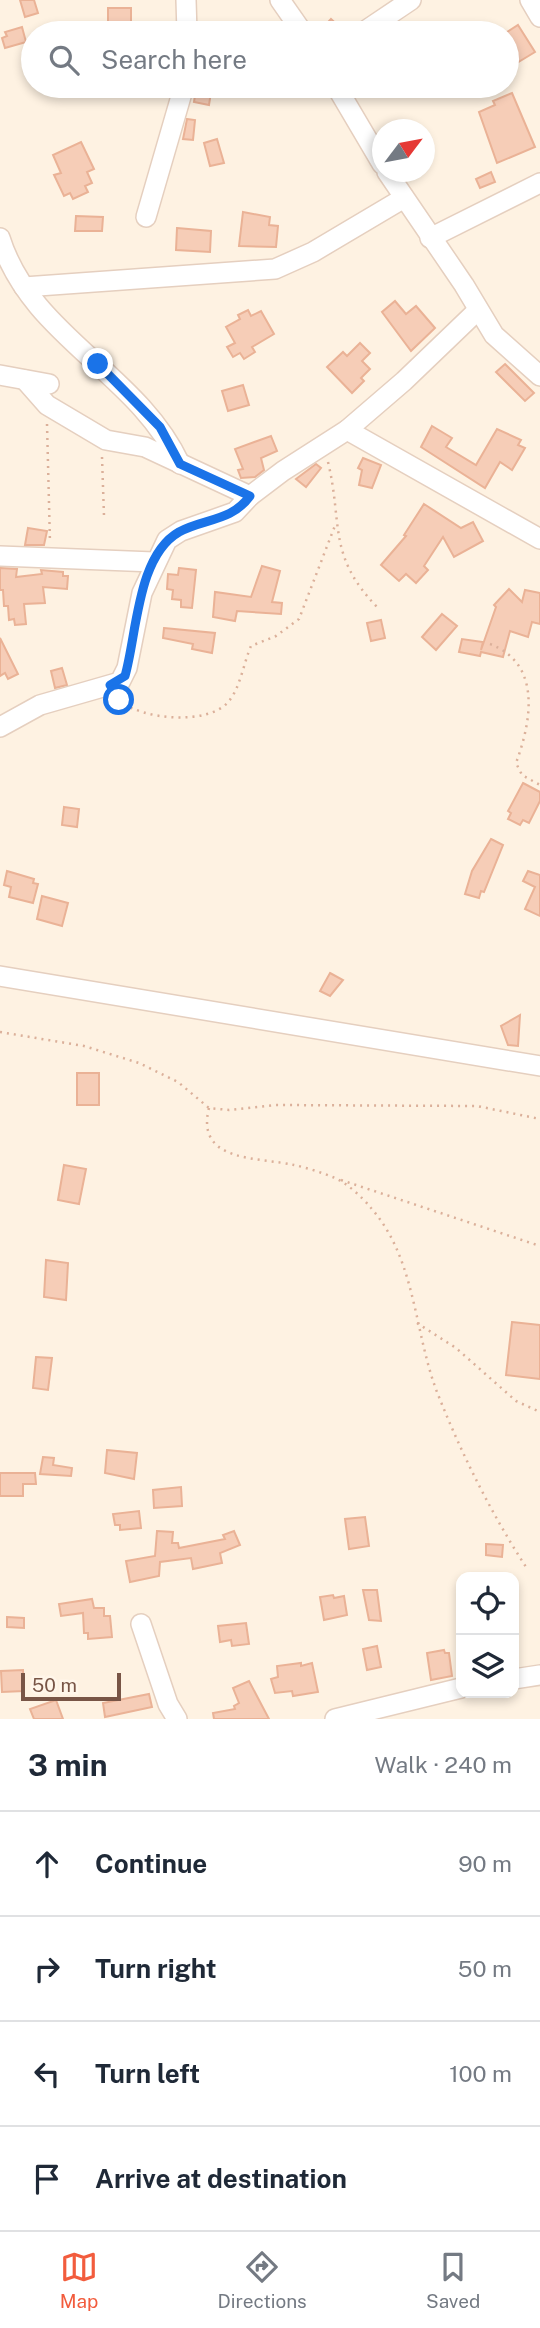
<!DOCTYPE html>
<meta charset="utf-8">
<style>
body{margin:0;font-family:"Public Sans",sans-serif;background:#f2f2f3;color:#1f2937}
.controls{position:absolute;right:21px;bottom:21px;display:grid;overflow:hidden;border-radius:14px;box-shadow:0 4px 10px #0003}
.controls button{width:63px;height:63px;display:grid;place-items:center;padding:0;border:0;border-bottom:2px solid #e0e1e3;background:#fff;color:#1f2937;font:35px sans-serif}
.compass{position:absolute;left:372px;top:119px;width:63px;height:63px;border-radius:50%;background:#fff;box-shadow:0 4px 10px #0003;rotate:58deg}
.scale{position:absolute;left:21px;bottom:18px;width:100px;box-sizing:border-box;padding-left:7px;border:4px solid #785546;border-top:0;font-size:19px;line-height:24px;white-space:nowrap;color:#785546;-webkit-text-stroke:5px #fff6ea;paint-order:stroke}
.stop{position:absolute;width:21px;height:21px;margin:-16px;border:5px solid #1a73e8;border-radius:50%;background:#fff}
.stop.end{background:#1a73e8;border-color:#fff;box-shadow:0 2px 7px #0008}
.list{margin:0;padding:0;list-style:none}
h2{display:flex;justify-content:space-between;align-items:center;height:91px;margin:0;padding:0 28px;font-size:30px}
h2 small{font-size:23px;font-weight:400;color:#747a83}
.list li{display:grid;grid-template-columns:46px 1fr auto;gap:21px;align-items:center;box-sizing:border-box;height:105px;padding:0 28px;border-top:2px solid #e0e1e3}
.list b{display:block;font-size:26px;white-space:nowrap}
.list em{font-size:23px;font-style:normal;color:#747a83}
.icon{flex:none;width:38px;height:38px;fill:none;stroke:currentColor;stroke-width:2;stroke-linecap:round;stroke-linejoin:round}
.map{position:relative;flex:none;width:540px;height:1719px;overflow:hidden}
.search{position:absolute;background:#fff;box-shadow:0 4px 10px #0003;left:21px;right:21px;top:21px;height:77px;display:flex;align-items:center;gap:18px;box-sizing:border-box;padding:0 24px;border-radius:38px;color:#747a83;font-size:26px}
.sheet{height:511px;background:#fff}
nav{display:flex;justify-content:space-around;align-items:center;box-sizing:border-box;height:98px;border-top:2px solid #e0e1e3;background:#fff;font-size:19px;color:#747a83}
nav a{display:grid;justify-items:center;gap:4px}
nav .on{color:#f25c3d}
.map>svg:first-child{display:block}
</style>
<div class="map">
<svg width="540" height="1719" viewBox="0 0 540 1719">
<rect width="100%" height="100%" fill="#fef2e2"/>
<!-- building -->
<g fill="#f6cdb7" stroke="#eab296" stroke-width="2">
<path d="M20,0H34L38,13L25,17Z"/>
<path d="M108,8H131V26L108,27Z"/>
<path d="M331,19L346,33H318Z"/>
<path d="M518,25L535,52L507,69V32Z"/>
<path d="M22,27L26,42L5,48L2,38L7,36L5,32Z"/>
<path d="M196,89L211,92L209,105L194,102Z"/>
<path d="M512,93L535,147L497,163L479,112L495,105L493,101Z"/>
<path d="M187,119L195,120L193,140L183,139Z"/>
<path d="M217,139L224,163L210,166L204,143Z"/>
<path d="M81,142L94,169L87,172L92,183L85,186L88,192L73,199L70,193L64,196L54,175L61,173L53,155Z"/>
<path d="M491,172L495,182L480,188L476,179Z"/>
<path d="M243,212L270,217L269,225L278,226L276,247L239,246Z"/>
<path d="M76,216L103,217L102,231H75Z"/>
<path d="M177,228L211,231L210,252L176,250Z"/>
<path d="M395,301L406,314L416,306L435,328L411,351L382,312Z"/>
<path d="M248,310L251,316L261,311L274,334L252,347L255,352L244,359L240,353L233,357L227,347L235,343L226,327L240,319L238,315Z"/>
<path d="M360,343L370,353L362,361L370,369L361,378L364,381L352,393L327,367L343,352L347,356Z"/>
<path d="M505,364L534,393L525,401L496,372Z"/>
<path d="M243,385L249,405L228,411L222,391Z"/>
<path d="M432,426L452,438L446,447L476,465L497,429L521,440L518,445L525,448L512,470L500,462L485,488L421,447Z"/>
<path d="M271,436L277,451L261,458L264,470L255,477L241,478L238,470L243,469L235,449Z"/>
<path d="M363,458L381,465L372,488L359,485L362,470L358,468Z"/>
<path d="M316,464L321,468L306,487L296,479Z"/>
<path d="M424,504L461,528L473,522L483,541L454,557L443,537L424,566L428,570L416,583L406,574L399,581L381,565L406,536L404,535Z"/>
<path d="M28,528L47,531L44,545H25Z"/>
<path d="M262,566L280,571L272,602L282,603L281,614L237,611L235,621L213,617L215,592L251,597Z"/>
<path d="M0,568L17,569L16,577L42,574L41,570L63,572V576H68L67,589L43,587L45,603L24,604L26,624L15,625L14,619L9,620L8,606H4L3,590H0Z"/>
<path d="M179,568L196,570L192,608L181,607V600L172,599L173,590L167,589L168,574L178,575Z"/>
<path d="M509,589L522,602L525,590L540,593V624L532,622L528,637L510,631L503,657L481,652L480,656L459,652L462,639L483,642L481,650L496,607L494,605Z"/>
<path d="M442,614L457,626L436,650L422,637Z"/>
<path d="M381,620L385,638L371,641L367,623Z"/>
<path d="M164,628L215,633L212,653L192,649L193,644L163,638Z"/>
<path d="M0,638L18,674L8,679L5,673L0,676Z"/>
<path d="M62,668L67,685L55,688L51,671Z"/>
<path d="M523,783L540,792V801L529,823L523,820L520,825L508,819L511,813L508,811Z"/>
<path d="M64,807L79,809L77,827L62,825Z"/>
<path d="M491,839L503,845L484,892L481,891L479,898L465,894L472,871Z"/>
<path d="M7,871L34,879L33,883L38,884L33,903L9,897L11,887L4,885Z"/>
<path d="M528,871L540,875V916L525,909L535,887L523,881Z"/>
<path d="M42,896L68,903L62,926L37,919Z"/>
<path d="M330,973L343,980L330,996L320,991Z"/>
<path d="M520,1015L518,1046L508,1045L501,1026Z"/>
<rect x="77" y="1073" width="22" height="32"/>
<path d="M64,1165L86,1169L79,1204L58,1200Z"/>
<path d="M46,1260L68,1263L66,1300L44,1297Z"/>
<path d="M512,1322L540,1325V1379L506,1375Z"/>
<path d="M36,1357L52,1358L48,1390L33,1388Z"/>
<path d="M107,1450L137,1453L134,1479L105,1473Z"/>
<path d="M43,1457L54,1458L53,1465L72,1468L71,1476L40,1474Z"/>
<path d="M0,1473H35L36,1484H23V1496H0Z"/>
<path d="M181,1487L182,1506L154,1508L153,1490Z"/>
<path d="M139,1511L141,1528L120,1530V1525H115L113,1514Z"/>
<path d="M365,1517L369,1546L349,1549L345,1519Z"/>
<path d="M157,1531L173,1532L172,1543H178L179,1548L225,1539L223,1535L234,1531L240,1545L220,1553L222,1563L193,1569L191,1558L160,1562L159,1576L130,1582L126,1561L155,1556Z"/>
<path d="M486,1544L503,1545L502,1557L486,1555Z"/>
<path d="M363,1590H377L381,1621L369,1620Z"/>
<path d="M333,1595L334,1598L344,1596L347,1615L324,1620L320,1597Z"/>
<path d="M92,1599L94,1608H104V1616H110L112,1637L88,1639V1633H84L83,1613L61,1616L59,1604Z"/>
<path d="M7,1617L24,1618V1628L7,1627Z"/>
<path d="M246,1623L249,1644L232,1646L231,1640L220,1642L218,1626Z"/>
<path d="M377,1646L381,1667L367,1670L363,1649Z"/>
<path d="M444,1650L445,1653H449L452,1676L431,1680L427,1653Z"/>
<path d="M301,1663V1666L312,1663L318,1692L293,1696L292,1691L275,1693L271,1679L278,1677L277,1666Z"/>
<path d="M23,1670L24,1691L2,1692L1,1671Z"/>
<path d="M249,1681L269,1719H214L213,1713L235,1709L234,1706L239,1703L233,1688Z"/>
<path d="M149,1694L152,1707L105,1717L103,1703Z"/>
<path d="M56,1700L63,1719H34L30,1709Z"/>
</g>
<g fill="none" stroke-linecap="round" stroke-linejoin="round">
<!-- minor casing -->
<g stroke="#e5cfbf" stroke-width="22">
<g id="minor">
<path d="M186,0L187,33"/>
<path d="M280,0L303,33"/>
<path d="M530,0L540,17"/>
<path d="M362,33L411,0"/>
<path d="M336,86L382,164"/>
<path d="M387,172L464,285L494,335L540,376"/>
<path d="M146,217L184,86"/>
<path d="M0,238C31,337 137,372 180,464"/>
<path d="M430,238L540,183"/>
<path d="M24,287L275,269L313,252L404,198"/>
<path d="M0,375L49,384"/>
<path d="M25,380L47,405L106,440L145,447L250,496"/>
<path d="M347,430L540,539"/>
<path d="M0,556L154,562"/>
<path d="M0,727L40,705L120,682L127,668L142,593L167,540L181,531L235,512L250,496L283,471L347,430L404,381L478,310"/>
<path d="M0,976L540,1066"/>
<path d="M141,1624L168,1704L177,1719"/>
<path d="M514,1679L540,1675"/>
<path d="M335,1719L461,1688"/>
</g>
</g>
<!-- path -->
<g stroke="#dbb09a" stroke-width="2.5" stroke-dasharray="2 5" stroke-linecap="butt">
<path d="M47,424L50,543"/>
<path d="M102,457L104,516"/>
<path d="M328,462C343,524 327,555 377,607"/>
<path d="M490,644C540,663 533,717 516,763L522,775L540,785"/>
<path d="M119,700C141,720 209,726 229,701C240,688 244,662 251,646L276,636L299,619L336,523"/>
<path d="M0,1032L84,1046L139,1063L178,1082L209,1108L229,1110L276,1105L477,1106L540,1119"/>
<path d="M209,1108C195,1163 259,1157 294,1165C308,1168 323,1173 335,1178C347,1183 363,1198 371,1208C416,1259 414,1332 437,1392C461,1453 491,1513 526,1567"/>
<path d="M341,1180L540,1246"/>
<path d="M417,1323L456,1348L516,1401L540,1412"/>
</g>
<!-- minor -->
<use href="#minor" stroke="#fff" stroke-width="19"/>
</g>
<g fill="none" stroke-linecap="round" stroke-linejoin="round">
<!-- route -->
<path stroke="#1a73e8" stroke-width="9" d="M98,364L160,427L180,464L250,496C231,522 205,518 179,532C137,556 137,634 125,676L110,685L119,700"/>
</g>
</svg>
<div class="controls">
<button><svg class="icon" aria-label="locate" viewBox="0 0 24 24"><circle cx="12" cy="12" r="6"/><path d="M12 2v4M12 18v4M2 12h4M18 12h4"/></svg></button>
<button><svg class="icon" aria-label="layers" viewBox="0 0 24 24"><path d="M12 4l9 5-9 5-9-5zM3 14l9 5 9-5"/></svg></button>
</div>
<svg class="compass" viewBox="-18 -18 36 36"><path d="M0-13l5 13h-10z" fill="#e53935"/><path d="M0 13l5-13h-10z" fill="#747a83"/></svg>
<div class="scale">50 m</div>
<div class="stop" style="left:119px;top:700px"></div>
<div class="stop end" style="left:98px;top:364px"></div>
<div class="search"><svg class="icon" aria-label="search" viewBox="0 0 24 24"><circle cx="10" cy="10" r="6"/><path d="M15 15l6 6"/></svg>Search here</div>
</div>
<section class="sheet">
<h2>3 min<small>Walk · 240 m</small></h2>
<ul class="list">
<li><svg class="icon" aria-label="ahead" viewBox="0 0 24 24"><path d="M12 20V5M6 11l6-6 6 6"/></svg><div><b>Continue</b></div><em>90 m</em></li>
<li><svg class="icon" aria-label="right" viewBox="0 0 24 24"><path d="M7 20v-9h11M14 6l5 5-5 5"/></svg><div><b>Turn right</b></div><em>50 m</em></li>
<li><svg class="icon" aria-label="left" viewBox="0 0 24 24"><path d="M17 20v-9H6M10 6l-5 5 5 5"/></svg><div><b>Turn left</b></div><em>100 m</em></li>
<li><svg class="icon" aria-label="arrive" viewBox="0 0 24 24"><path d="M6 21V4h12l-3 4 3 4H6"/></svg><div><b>Arrive at destination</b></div></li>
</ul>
</section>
<nav>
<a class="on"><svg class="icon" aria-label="map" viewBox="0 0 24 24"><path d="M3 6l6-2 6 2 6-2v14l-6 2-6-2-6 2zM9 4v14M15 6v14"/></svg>Map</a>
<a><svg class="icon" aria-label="directions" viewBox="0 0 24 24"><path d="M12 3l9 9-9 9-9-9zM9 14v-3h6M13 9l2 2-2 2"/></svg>Directions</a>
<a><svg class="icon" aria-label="saved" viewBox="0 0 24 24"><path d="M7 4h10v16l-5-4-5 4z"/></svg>Saved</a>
</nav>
